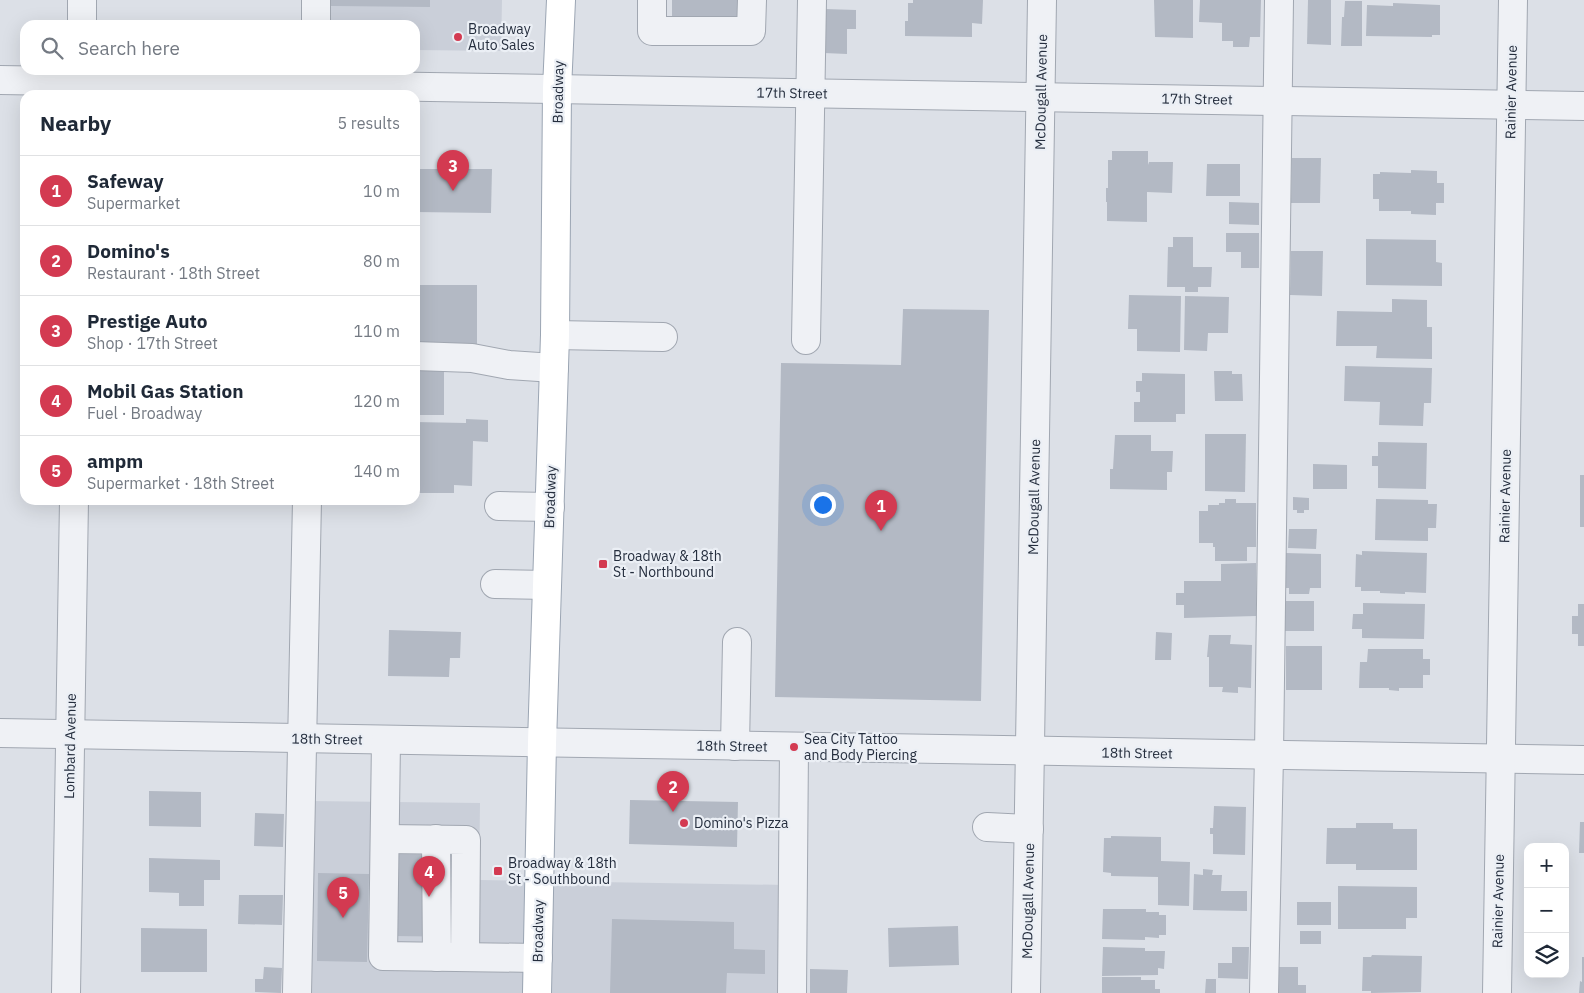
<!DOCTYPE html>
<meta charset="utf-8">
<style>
body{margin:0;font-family:"IBM Plex Sans",sans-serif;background:#f6f6f7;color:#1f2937}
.controls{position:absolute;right:15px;bottom:15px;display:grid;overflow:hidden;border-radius:10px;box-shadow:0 5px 20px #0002}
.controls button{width:45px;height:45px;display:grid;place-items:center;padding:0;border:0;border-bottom:1px solid #e0e1e3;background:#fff;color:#1f2937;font:25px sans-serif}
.you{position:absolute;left:822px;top:504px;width:18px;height:18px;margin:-12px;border:4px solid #fff;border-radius:50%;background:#1a73e8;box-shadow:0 0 0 8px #1a73e833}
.badge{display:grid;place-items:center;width:32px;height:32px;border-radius:50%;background:#d33a51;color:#fff;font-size:16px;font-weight:700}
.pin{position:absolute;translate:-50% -41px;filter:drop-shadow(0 1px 2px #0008)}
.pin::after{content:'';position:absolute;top:26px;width:18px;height:15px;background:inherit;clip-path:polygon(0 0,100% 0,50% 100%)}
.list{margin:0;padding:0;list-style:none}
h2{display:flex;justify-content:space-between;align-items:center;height:65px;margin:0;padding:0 20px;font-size:21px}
h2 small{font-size:16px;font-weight:400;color:#747a83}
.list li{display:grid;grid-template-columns:32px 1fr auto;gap:15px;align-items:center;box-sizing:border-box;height:70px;padding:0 20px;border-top:1px solid #e0e1e3}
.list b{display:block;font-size:19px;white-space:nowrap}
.list p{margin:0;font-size:16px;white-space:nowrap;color:#747a83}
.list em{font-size:16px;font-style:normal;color:#747a83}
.icon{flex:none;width:28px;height:28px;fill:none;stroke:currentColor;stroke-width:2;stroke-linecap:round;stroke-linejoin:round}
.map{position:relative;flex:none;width:1584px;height:993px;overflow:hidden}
.search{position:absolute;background:#fff;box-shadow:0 5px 20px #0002;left:20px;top:20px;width:400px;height:55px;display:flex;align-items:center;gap:12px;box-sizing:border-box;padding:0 18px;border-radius:15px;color:#747a83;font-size:19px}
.panel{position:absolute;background:#fff;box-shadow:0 5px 20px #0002;left:20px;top:90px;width:400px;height:415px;border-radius:15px}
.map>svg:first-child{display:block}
</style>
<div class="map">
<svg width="1584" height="993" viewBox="0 0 1584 993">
<rect width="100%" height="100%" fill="#dce0e7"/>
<!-- built -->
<g fill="#cacfd9">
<path d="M331,0H502L501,51L415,50V25H331Z"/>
<path d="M309,801L480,803L479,880L786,885L785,993H306Z"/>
</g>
<!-- building -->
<g fill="#b3b9c4">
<path d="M331,0H430V7L331,6Z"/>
<rect x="672" y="0" width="65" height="18"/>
<path d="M913,0H983L982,24L972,23V37L905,36V21H908V3H913Z"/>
<path d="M1154,0H1193V38L1155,37Z"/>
<path d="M1200,0H1261L1260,37H1250L1249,47H1233V41H1222V23L1199,22Z"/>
<path d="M1308,0H1331V45L1307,44Z"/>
<path d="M1345,1H1362V46H1341L1342,17H1344Z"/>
<path d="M1393,3L1440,5V35H1432V37L1366,36L1367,5L1393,6Z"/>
<path d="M825,9L856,10V29H847V54L824,53Z"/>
<path d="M1112,151H1148V165L1149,162H1173L1172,193L1147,192V222L1107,221V202H1106V188H1108V160H1112Z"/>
<path d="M1292,158H1321L1320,203H1291Z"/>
<path d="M1207,164H1240V196H1206Z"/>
<path d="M415,169H492L491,213L415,212Z"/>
<path d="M1411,170L1437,171V183H1444V203H1436V215L1411,214V211H1379V199H1373V174H1380V172L1411,173Z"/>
<path d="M1229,202L1259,203V225L1229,224Z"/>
<path d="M1226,233H1259V268H1241V252H1226Z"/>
<path d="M1173,237H1193V267H1212L1211,287H1198V292H1185V287H1167L1168,247H1173Z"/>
<path d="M1366,239L1436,240V262L1442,263V286L1366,285Z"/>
<path d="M1291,251H1323L1322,296L1290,295Z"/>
<rect x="415" y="285" width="62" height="60"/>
<path d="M1129,295L1181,296L1180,352L1137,351V329H1128Z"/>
<path d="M1185,296L1229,297L1228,333H1208L1207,351L1184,350Z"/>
<path d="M1392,299L1427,300V327H1432V359L1376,358L1377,346H1336L1337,311L1392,312Z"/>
<path d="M903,309L989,310L981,701L775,697L781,363L901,365Z"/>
<path d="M1345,366L1432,368L1431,403H1424L1423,426L1379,425L1380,402L1344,401Z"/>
<rect x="415" y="370" width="29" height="45"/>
<path d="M1214,371H1232V374H1242L1243,401H1215Z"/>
<path d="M1142,373L1185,374V414H1176V422H1134V402H1140V392H1136V381H1142Z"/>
<path d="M466,419L488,420V442L473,441L472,486L454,485V493H415V422L466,423Z"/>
<path d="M1205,434H1246L1245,492L1205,491Z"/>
<path d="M1115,435H1151V451H1173L1172,472H1167V490L1110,489V469H1113Z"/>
<path d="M1378,442L1427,443L1426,489L1378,488V466H1372V456H1378Z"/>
<path d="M1313,464L1347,465V489H1313Z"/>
<rect x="1580" y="475" width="4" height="52"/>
<path d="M1293,497L1309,498V510H1304V513H1297V510H1293Z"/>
<path d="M1225,499H1236V503H1256V547H1247V561H1215V547H1213V543H1199V511H1208V505H1219V503H1225Z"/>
<path d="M1376,499L1428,500V504H1437L1436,528H1428V541L1375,540Z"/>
<path d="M1289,529H1317L1316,549L1288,548Z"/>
<path d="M1362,551L1427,553L1426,593L1405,592V594L1380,593V591H1361V587H1355L1356,554L1362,555Z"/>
<path d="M1286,553L1321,554V588H1310L1309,594H1289V588H1286Z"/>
<path d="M1256,563V616L1184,618V605H1176V593H1184V581H1221V564Z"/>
<rect x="1285" y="601" width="29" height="30"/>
<path d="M1363,603L1425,604L1424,639L1362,638V629H1352L1353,614H1363Z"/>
<path d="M1578,604H1584V646H1578V634H1572V616H1578Z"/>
<path d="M389,630L461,632L460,658H450L449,677L388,676Z"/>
<path d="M1156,632L1172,633L1171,660H1155Z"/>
<path d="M1209,635H1231L1230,644L1252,645L1251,688L1238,687V693L1222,692L1223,687H1209V657H1207Z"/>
<rect x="1286" y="646" width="36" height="44"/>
<path d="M1368,649H1423V659H1430V675H1423V688H1399V691L1389,690V688H1359L1360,662H1367Z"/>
<path d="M149,791L201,792V827L149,826Z"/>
<path d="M630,800L738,802L737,847L629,844Z"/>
<path d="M1214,806L1246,807L1245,855L1213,854V834H1210V828H1213Z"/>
<path d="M255,813L284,814L283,847L254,846Z"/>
<path d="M1580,822H1584V853H1579Z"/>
<path d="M1356,823H1393V829H1417V870H1356V864H1326L1327,828H1356Z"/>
<path d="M1111,836L1161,837V861L1190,862L1189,906L1158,905V877L1111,876V873L1103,872L1104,838H1111Z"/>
<path d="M394,854L471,855L470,937L393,936V928H369L370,889H393Z"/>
<path d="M149,858L220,860V880H204V906H179V893L149,892Z"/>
<path d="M1203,869L1213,870L1212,875H1222L1221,891H1247V911L1193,910L1194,874L1203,875Z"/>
<path d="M318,873L369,874L367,962L317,961Z"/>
<path d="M1338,886L1417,887V918H1406V929H1338Z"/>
<path d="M239,895H283L282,925L238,924Z"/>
<rect x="1297" y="902" width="34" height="23"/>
<path d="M1103,909H1146V912H1159V915H1166V935H1159V938L1145,937V940L1102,939Z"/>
<path d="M612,919L734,922V949L765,950V974L727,973L726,993H610Z"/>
<path d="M958,926L959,965L889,967L888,928Z"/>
<path d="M141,928L207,929V972H141Z"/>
<rect x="1300" y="931" width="21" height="13"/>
<path d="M1103,947L1145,948V951H1165L1164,969L1158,968V975L1102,976Z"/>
<path d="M1232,947H1249L1248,979L1218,978V963H1232Z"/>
<path d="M1372,955L1422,956L1421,992L1371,993V991H1362L1363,957H1371Z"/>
<path d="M1582,957H1584V993H1579L1580,981L1582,982Z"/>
<path d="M264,967L282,968L281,993L255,992V979H263Z"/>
<path d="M1279,967H1298V985H1306V993H1279Z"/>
<path d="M810,969L848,970L847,993H810Z"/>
<path d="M1102,977H1141V980H1155V989H1160V993H1102Z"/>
<path d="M1206,979H1216V993H1205Z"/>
</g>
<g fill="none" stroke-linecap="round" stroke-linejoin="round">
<!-- minor casing -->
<g stroke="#a1a7b1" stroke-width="30">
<g id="minor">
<path d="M652,0V31H751L752,0"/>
<path d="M82,25V0"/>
<path d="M316,25V0"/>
<path d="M0,80L1584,106"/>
<path d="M555,335L663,337"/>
<path d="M806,340L812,0"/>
<path d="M415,356L472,358L509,365L554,368"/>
<path d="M499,506L550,507"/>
<path d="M495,584L547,585"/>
<path d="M0,733L1584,760"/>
<path d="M386,740L383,956L538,958"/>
<path d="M735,746L737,642"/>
<path d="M987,827L1029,829"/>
<path d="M385,839L466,840L465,957"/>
<path d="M436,839L437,957"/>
<path d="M66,993L74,500"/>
<path d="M297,993L307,500"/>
<path d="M792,993L794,747"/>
<path d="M1026,993L1042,0"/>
<path d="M1264,993L1269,755L1279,0"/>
<path d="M1497,993L1513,0"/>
</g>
</g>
<!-- major casing -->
<g stroke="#9ba5b3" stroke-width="30">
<path id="major" d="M537,993L542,743L555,335L557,89L561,0"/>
</g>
<!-- minor -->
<use href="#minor" stroke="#eff1f5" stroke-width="28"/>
<!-- major -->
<use href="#major" stroke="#fff" stroke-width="28"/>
</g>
<!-- markers -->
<g fill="#d33a51" stroke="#ebeff5" stroke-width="2">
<circle cx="458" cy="37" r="5"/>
<rect x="598" y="559" width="10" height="10" rx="2.5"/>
<circle cx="794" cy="747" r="5"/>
<circle cx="684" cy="823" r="5"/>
<rect x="493" y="866" width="10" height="10" rx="2.5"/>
</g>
<g text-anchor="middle" stroke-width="4.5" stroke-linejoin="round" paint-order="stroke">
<!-- poi labels -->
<g font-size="14" fill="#252e3e" stroke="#ebeff5" text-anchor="start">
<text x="468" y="34">Broadway<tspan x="468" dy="16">Auto Sales</tspan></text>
<text x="613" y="561">Broadway &amp; 18th<tspan x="613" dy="16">St - Northbound</tspan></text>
<text x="804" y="744">Sea City Tattoo<tspan x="804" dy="16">and Body Piercing</tspan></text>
<text x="694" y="828">Domino's Pizza</text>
<text x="508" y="868">Broadway &amp; 18th<tspan x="508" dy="16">St - Southbound</tspan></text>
</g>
<!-- street labels -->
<g font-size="14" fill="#252e3e" stroke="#ebeff5">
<text transform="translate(558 92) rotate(-89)" y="5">Broadway</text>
<text transform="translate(1041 92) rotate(-89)" y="5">McDougall Avenue</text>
<text transform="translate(1511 92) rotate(-89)" y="5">Rainier Avenue</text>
<text transform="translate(792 93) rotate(1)" y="5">17th Street</text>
<text transform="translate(1197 99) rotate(1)" y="5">17th Street</text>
<text transform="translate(1505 496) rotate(-89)" y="5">Rainier Avenue</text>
<text transform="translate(550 497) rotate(-88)" y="5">Broadway</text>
<text transform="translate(1034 497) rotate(-89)" y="5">McDougall Avenue</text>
<text transform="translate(327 739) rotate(1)" y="5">18th Street</text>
<text transform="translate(70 746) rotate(-89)" y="5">Lombard Avenue</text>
<text transform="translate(732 746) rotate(1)" y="5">18th Street</text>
<text transform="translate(1137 753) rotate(1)" y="5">18th Street</text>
<text transform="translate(1028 901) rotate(-89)" y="5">McDougall Avenue</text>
<text transform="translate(1498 901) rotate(-89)" y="5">Rainier Avenue</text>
<text transform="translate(538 931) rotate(-89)" y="5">Broadway</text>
</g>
</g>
</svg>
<div class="controls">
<button>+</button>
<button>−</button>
<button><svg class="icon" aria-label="layers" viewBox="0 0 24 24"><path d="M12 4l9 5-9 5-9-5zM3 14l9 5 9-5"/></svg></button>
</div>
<div class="you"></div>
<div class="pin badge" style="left:881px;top:531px">1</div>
<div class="pin badge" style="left:673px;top:812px">2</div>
<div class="pin badge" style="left:453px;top:191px">3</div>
<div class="pin badge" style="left:429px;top:897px">4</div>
<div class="pin badge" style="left:343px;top:918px">5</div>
<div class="search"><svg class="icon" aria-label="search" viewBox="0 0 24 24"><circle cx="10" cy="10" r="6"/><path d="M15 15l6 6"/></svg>Search here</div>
<section class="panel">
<h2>Nearby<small>5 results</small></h2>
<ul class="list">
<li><span class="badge">1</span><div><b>Safeway</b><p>Supermarket</p></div><em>10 m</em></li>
<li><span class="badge">2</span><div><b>Domino's</b><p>Restaurant · 18th Street</p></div><em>80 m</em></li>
<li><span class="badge">3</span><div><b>Prestige Auto</b><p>Shop · 17th Street</p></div><em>110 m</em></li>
<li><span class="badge">4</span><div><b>Mobil Gas Station</b><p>Fuel · Broadway</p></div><em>120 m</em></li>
<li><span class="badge">5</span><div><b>ampm</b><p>Supermarket · 18th Street</p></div><em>140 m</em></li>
</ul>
</section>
</div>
